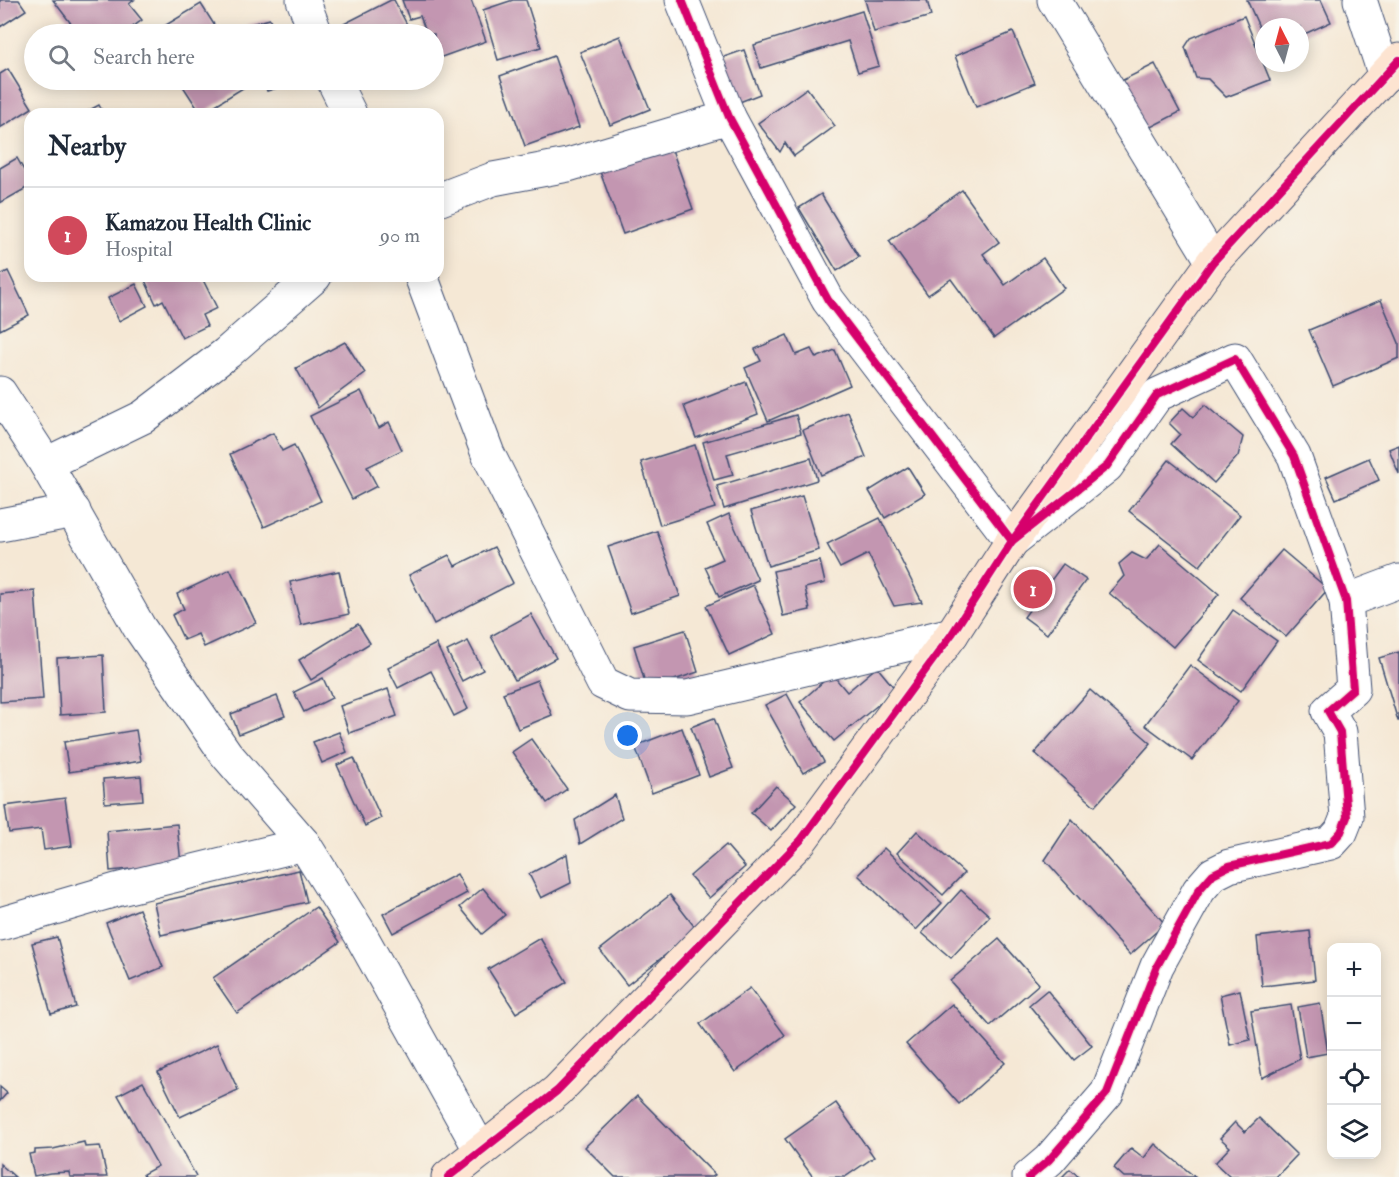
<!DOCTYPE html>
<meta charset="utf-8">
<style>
body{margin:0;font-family:"IM FELL Double Pica",serif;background:#f2f2f3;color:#1f2937}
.controls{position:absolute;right:18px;bottom:18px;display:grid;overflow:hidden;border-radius:12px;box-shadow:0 3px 15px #0003}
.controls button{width:54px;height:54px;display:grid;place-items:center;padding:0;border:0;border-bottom:2px solid #e0e1e3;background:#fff;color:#1f2937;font:30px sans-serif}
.compass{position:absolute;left:1255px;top:18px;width:54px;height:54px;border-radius:50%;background:#fff;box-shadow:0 3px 15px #0003;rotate:354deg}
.you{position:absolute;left:628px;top:736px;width:21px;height:21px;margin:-15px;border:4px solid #fff;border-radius:50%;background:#1a73e8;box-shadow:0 0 0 9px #1a73e833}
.badge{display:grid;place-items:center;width:39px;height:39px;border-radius:50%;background:#d1495b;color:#fff;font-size:20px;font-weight:700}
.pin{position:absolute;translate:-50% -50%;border:3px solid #fff;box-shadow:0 2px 6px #0006}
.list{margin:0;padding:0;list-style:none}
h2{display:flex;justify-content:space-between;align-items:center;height:78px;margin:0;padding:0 24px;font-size:26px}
h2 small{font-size:20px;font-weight:400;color:#747a83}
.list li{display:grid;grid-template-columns:39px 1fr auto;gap:18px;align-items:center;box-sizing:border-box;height:96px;padding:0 24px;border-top:2px solid #e0e1e3}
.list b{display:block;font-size:22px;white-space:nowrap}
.list p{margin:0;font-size:20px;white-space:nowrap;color:#747a83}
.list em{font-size:20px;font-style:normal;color:#747a83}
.icon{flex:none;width:33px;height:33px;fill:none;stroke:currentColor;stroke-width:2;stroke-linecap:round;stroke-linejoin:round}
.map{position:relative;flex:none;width:1399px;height:1177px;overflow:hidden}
.search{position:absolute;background:#fff;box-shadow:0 3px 15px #0003;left:24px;top:24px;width:420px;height:66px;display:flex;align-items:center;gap:15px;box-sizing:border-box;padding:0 21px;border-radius:33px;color:#747a83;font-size:22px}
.panel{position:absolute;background:#fff;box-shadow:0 3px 15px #0003;left:24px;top:108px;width:420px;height:174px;border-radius:18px}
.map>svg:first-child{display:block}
</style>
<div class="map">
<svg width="1399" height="1177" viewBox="0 0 1399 1177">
<rect width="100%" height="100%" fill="#f7f3e8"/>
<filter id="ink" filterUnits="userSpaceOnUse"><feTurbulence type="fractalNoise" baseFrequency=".0167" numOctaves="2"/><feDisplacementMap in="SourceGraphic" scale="12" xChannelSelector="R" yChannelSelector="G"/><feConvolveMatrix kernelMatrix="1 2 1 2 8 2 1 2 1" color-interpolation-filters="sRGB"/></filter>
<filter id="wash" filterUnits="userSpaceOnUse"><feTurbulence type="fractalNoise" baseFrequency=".008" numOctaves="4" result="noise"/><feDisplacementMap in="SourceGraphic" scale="24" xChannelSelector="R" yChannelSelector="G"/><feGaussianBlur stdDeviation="1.35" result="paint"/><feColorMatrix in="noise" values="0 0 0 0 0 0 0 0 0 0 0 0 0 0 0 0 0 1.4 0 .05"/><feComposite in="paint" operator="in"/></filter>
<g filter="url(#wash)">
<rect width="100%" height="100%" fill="#f5e8d5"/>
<g id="blocks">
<!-- building -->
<g fill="#c396b1">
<path d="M0,0H19L26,10L0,27Z"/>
<path d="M53,0H134L129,4L142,20L123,34H79Z"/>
<path d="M391,0H394L412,34H332L330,31Z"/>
<path d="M402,0H471L486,41L436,59L434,53V34H427L420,16L409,19Z"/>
<path d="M513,0H526L541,47L498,60L483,10Z"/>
<path d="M865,0H927L931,16L874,32Z"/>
<path d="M1247,0H1321L1331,22L1300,36V27H1264V38Z"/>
<path d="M201,4L220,34H151Z"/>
<path d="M862,11L879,66L858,72L848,41L761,68L754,45Z"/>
<path d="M1244,16L1270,80L1226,97L1208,79L1196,78L1185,47L1191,38Z"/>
<path d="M270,19L275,34H250L247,25Z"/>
<path d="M1013,32L1035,83L976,107L955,56Z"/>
<path d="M620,36L650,109L610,125L580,52Z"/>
<path d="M744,50L760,94L737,103L721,58Z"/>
<path d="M554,56L579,127L525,146L500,76Z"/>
<path d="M1155,64L1180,112L1141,132L1117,83Z"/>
<path d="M8,69L32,108L0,128V74Z"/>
<path d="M179,80H249L251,83L201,114Z"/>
<path d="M263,80H288L290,84L267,91Z"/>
<path d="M807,88L835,126L794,156L785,143L780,152L758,123Z"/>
<path d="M99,105L104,114H82Z"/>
<path d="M670,144L693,209L623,234L599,169Z"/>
<path d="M17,158L30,181V186L0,203V168Z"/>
<path d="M962,190L999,242L983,254L1005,285L1043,258L1064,288L994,338L951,279L928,295L889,241Z"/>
<path d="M821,194L859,257L837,271L799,208Z"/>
<path d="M8,271L29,315L0,330V275Z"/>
<path d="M143,276H201L217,308L202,315L207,326L182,338L163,300L156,304Z"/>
<path d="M136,284L147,306L119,321L108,298Z"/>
<path d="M1381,300L1399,343V358L1333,386L1309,330Z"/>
<path d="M787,335L796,355L811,349L816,358L835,350L850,385L768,421L745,368L761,361L755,349Z"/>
<path d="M345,342L365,373L318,408L296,368Z"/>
<path d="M746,382L758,414L696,438L684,406Z"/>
<path d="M361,391L379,428L389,422L402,450L367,467L377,486L352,499L310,416Z"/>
<path d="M1205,405L1243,437L1238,456L1214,483L1171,444L1180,434L1169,423L1183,408L1193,417Z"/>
<path d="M848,412L866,457L821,475L803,430Z"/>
<path d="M796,415L801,433L727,454L733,475L714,480L703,442Z"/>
<path d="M273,433L282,451L294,445L321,501L264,527L230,454Z"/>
<path d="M695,445L715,508L660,525L641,462Z"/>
<path d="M1399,445V474L1389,449Z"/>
<path d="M811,458L817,480L724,509L717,486Z"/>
<path d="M1369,458L1379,480L1336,499L1326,477Z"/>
<path d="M1169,460L1240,515L1200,566L1129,511Z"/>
<path d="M908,467L925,494L885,518L869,491Z"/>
<path d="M802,496L819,550L768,566L751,511Z"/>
<path d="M729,514L758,580L719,597L705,567L723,559L707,524Z"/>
<path d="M880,518L922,602L894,606L868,554L840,568L827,544Z"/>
<path d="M657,531L680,596L631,613L608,547Z"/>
<path d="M1160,544L1219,594L1173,647L1109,593L1124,576L1119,564L1132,553L1146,560Z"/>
<path d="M494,547L513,583L434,624L409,575L449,555L455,566Z"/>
<path d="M1282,550L1328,589L1286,637L1240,598Z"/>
<path d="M820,561L825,583L805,588L810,610L783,616L773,571Z"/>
<path d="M1063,564L1086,580L1047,634L1024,617Z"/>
<path d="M230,569L256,623L204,647L198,634L184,640L172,615L184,609L177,594Z"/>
<path d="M339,571L349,614L301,625L290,582Z"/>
<path d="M753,585L775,634L729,655L706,606Z"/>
<path d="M35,591L43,699L0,702V594Z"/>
<path d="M1233,610L1277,641L1241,691L1198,660Z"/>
<path d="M531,614L556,658L515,680L491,636Z"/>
<path d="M358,624L370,643L311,680L299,660Z"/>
<path d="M685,630L698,672L647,689L634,646Z"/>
<path d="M468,641L483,670L462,681L447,651Z"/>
<path d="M436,644L468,709L454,716L431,671L398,688L388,668Z"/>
<path d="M1399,652V721H1398L1379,658Z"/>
<path d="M103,655L106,712L60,715L57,658Z"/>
<path d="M1190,665L1238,701L1192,760L1145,725Z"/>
<path d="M877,667L896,690L834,741L800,702L832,674L847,692Z"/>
<path d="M323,678L332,698L304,712L294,692Z"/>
<path d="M537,680L552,715L518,729L503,693Z"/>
<path d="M388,689L397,716L349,733L340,706Z"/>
<path d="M1090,690L1151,743L1095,806L1035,753Z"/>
<path d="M787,694L824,762L803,773L765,705Z"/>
<path d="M277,696L285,716L239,734L231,714Z"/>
<path d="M714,718L733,768L709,777L691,727Z"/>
<path d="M682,728L699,775L652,793L635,746Z"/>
<path d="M136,730L141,761L69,772L64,742Z"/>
<path d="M339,732L347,752L322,763L313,742Z"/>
<path d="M531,739L567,789L547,803L512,752Z"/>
<path d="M354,758L381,818L365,826L337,765Z"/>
<path d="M141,776L143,800L105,803L103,779Z"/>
<path d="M776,786L796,804L771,831L751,813Z"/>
<path d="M615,795L622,818L580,844L575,820Z"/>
<path d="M65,798L72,846L44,850L41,829L9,833L5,806Z"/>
<path d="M1072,819L1165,924L1130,955L1045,860Z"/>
<path d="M177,824L181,864L110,871L107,831Z"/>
<path d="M917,831L964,873L943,895L897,853Z"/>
<path d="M726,845L745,867L709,898L690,876Z"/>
<path d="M884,848L942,903L916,930L858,875Z"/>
<path d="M567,854L571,883L541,898L529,874Z"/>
<path d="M299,870L307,902L161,935L154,903Z"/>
<path d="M457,874L467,893L393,933L383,914Z"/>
<path d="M483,888L505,915L482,934L460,907Z"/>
<path d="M961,890L990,916L951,958L922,933Z"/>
<path d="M670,895L697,930L627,985L600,950Z"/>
<path d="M316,907L340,942L237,1013L213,978Z"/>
<path d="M139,909L163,967L130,981L106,923Z"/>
<path d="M1310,931L1315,980L1262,986L1257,937Z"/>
<path d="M57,937L76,1007L51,1014L32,943Z"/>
<path d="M540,938L567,982L516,1013L488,969Z"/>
<path d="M999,939L1039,984L990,1026L950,981Z"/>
<path d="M750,988L785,1035L735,1072L700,1024Z"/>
<path d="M1047,990L1092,1046L1074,1060L1029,1005Z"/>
<path d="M1240,990L1250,1040L1230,1045L1220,995Z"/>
<path d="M1320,1003L1328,1053L1306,1057L1298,1007Z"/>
<path d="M952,1004L1005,1063L959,1104L906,1044Z"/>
<path d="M1291,1005L1300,1059L1262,1078L1251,1011Z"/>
<path d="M217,1044L238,1090L180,1117L158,1072Z"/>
<path d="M143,1082L196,1176L194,1177H144L143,1174L158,1166L118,1095Z"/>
<path d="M0,1087L7,1093L0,1101Z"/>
<path d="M637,1096L715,1175L712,1177H615L585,1147Z"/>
<path d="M836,1103L874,1157L845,1177H813L785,1139Z"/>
<path d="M1259,1118L1297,1155L1276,1177H1230L1215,1163L1230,1147L1220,1138L1235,1122L1245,1132Z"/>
<path d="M84,1142L85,1147L100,1146L107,1177H70L69,1172L50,1173L34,1176L29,1154L35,1153V1150L53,1149Z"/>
<path d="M1155,1144L1195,1177H1124L1114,1168L1131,1148L1144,1158Z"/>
<path d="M0,1164L15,1177H0Z"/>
<path d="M1070,1169L1079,1177H1062Z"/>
</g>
</g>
</g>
<g filter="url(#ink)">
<use href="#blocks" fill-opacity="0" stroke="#3c4b70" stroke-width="1.5"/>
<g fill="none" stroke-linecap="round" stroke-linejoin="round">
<!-- street casing -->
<g stroke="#3c4b70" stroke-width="35">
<g id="street">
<path d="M303,0L316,34"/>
<path d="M682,0L729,117L828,300L1012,541L1107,466L1157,395L1235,359L1294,456L1346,601L1353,689L1328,711L1340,732L1347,817L1341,832L1331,843L1229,866L1213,874L1199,890L1157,966L1107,1093L1049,1160L1029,1177"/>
<path d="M1054,0L1213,262"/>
<path d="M1360,0L1385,76"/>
<path d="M333,80L350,114"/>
<path d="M438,200L493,179L568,165L729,117"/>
<path d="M421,276L488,454L603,683L630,696L687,697L952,634"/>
<path d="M0,393L46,464L139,627L226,754L304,844L359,932L481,1151"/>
<path d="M46,464L143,417L227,353L315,276"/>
<path d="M0,525L74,511"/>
<path d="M1346,601L1399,581"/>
<path d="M0,924L116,890L304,844"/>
</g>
</g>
<!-- secondary casing -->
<g stroke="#3c4b70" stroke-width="35">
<path id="secondary" d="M448,1177L557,1091L801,840L952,634L1012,541L1213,262L1399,60"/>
</g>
<!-- street -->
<use href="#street" stroke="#fff" stroke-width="33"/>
<!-- secondary -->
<use href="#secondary" stroke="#fde4d1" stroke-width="33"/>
<!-- cycleway casing -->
<g stroke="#f7f3e8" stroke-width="11">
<g id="cycleway">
<path d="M682,0L729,117L828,300L1012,541L1107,466L1157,395L1235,359L1294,456L1346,601L1353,689L1328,711L1340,732L1347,817L1341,832L1331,843L1229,866L1213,874L1199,890L1157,966L1107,1093L1049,1160L1029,1177"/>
<path d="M448,1177L557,1091L801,840L952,634L1012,541L1213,262L1399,60"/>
</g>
</g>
<!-- cycleway -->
<use href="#cycleway" stroke="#d6006c" stroke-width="8"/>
</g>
</g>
</svg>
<div class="controls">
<button>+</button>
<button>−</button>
<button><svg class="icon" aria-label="locate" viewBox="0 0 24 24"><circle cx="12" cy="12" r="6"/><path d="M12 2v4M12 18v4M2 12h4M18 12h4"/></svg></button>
<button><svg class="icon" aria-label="layers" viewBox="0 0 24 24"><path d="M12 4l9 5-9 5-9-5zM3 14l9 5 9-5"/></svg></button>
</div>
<svg class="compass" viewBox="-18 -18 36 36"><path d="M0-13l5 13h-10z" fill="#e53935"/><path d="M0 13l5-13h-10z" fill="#747a83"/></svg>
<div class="you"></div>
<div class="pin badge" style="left:1033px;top:589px">1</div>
<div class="search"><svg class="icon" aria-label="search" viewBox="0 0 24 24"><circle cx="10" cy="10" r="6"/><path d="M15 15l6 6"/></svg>Search here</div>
<section class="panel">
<h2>Nearby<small></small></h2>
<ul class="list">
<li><span class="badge">1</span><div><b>Kamazou Health Clinic</b><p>Hospital</p></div><em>90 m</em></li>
</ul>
</section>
</div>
